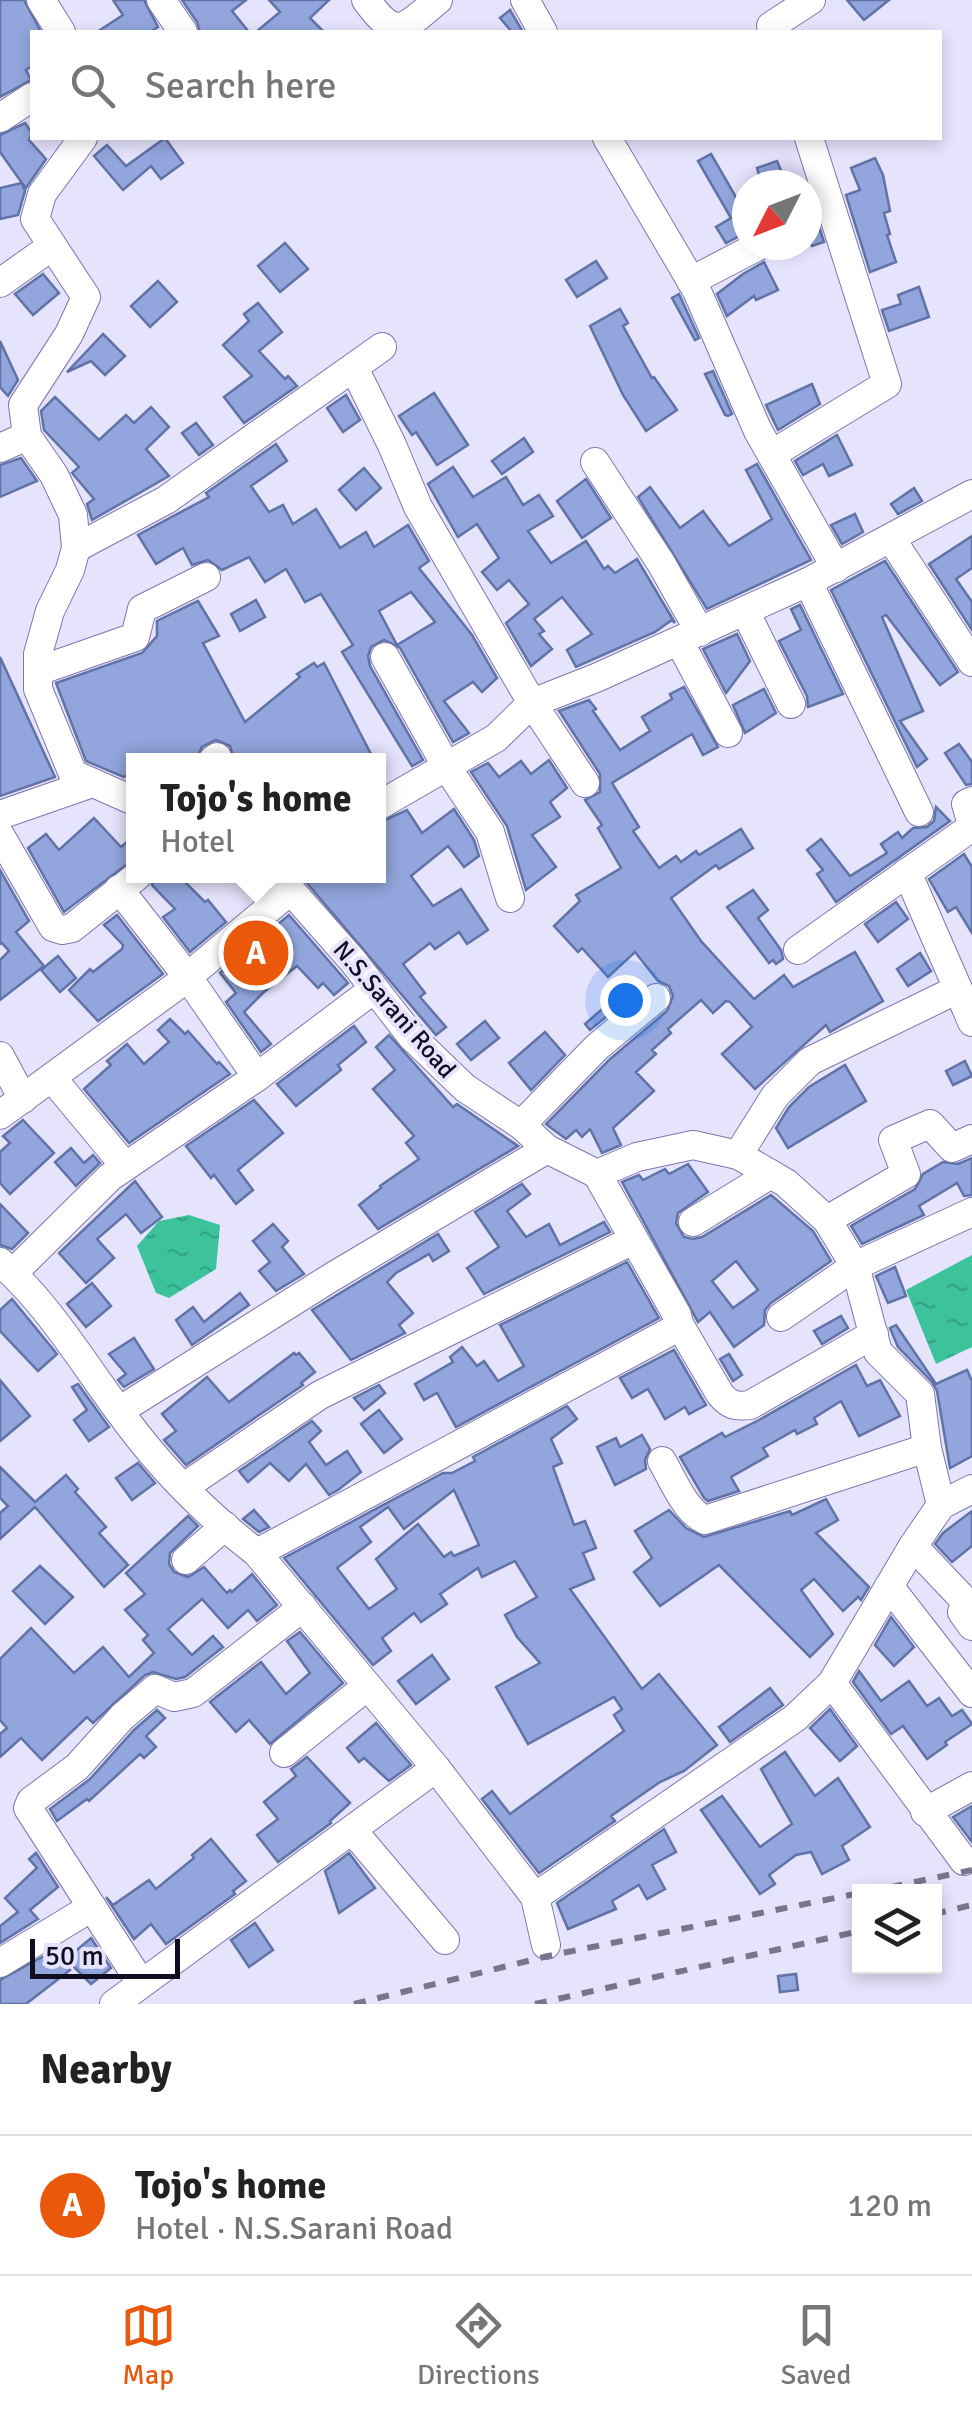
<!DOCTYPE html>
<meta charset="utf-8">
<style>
body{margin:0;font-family:Signika,sans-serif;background:#f6f6f6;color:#222}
.controls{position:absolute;right:30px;bottom:30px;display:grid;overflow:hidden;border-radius:0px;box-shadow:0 5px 15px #0003}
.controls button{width:90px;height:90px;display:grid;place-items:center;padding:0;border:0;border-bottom:2px solid #e0e0e0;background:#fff;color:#222;font:50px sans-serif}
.compass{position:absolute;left:732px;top:170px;width:90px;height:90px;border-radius:50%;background:#fff;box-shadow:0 5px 15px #0003;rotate:228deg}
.scale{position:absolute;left:30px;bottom:25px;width:150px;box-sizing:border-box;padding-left:10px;border:5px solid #100d21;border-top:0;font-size:28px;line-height:35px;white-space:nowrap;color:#100d21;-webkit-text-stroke:8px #e6e4fd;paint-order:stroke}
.you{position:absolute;left:625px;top:1000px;width:35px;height:35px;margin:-25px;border:8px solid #fff;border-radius:50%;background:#1a73e8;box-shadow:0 0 0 15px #1a73e833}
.badge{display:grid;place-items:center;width:65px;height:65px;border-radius:50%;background:#ea580c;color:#fff;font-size:32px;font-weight:700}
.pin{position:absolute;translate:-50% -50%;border:5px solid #fff;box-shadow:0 2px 10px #0006}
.popup{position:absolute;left:126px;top:753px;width:260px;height:130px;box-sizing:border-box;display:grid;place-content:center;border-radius:0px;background:#fff;filter:drop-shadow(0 2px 8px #0005);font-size:32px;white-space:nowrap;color:#767676}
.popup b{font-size:38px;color:#222}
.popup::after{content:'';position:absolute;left:50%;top:100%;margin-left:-20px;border:20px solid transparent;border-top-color:#fff}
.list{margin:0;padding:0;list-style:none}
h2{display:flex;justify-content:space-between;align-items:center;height:130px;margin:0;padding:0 40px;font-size:42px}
h2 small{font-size:32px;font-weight:400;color:#767676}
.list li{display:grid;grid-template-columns:65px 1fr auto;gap:30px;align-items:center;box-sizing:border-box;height:140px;padding:0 40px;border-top:2px solid #e0e0e0}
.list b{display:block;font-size:38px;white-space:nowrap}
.list p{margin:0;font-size:32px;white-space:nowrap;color:#767676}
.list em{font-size:32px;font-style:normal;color:#767676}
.icon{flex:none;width:55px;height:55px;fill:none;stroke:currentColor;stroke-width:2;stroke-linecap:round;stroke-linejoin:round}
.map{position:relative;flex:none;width:972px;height:2004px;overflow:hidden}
.search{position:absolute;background:#fff;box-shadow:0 5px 15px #0003;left:30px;right:30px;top:30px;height:110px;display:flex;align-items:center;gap:25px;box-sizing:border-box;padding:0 35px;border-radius:0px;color:#767676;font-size:38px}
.sheet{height:270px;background:#fff}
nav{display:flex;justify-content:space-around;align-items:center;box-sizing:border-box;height:140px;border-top:2px solid #e0e0e0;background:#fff;font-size:28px;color:#767676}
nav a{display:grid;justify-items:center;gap:5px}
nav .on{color:#ea580c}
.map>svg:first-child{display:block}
</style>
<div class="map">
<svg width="972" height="2004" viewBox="0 0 972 2004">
<defs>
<pattern id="water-ripples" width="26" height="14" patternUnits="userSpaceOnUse" patternTransform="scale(2.5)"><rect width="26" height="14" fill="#3dc39b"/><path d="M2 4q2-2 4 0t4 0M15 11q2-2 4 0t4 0" fill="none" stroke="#35a685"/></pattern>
</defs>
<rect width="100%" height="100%" fill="#e6e4fd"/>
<!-- water -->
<g fill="url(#water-ripples)">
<path d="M189,1215L220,1225L216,1269L169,1298L156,1293L137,1246L159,1221Z"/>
<path d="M972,1255V1347L936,1364L906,1290Z"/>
</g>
<!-- building -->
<g fill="#92a6dd" stroke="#6072a6" stroke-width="2.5" fill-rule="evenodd">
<path d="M0,0H24L41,32H32V66L26,70L31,80L0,97Z"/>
<path d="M113,0H144L158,27L150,32H97L123,15Z"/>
<path d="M182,0H246L232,11L249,32H200L197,22Z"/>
<path d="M269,0H329L310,18L324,32H256L280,12Z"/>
<path d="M847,0H889L864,20Z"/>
<path d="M510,10L523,32H512L500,18Z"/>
<path d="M25,123L32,133L29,140L46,159L26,188L22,183L25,191L18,215L0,219V188L22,183L0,152V135Z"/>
<path d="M165,138L183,163L161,179L151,166L123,190L94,156L107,145L126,166Z"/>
<path d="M711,154L737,199L739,197L747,208V232L726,243L716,227L731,218L698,161Z"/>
<path d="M875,158L883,175L890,211L884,213L890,234L887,235L896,262L870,272L846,195L860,190L851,168Z"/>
<path d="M777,161L784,178L762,185L757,168Z"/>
<path d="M807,190L824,242L812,246L807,234Z"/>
<path d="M285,243L308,269L280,292L258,266Z"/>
<path d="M596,261L607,278L577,297L566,280Z"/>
<path d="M764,262L778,290L756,300L754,296L727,316L717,294L743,274Z"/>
<path d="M43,274L59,293L33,315L15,294Z"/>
<path d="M158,281L177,302L150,327L131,306Z"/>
<path d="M919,287L929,317L889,331L882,310L901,304L898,295Z"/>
<path d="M679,294L699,338L695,340L672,298Z"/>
<path d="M258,303L282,332L259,351L285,379L288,376L297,386L244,423L224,397L252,376L223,345L249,321L244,314Z"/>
<path d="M620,309L628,323L623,326L652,378L654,377L677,410L646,431L623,395L590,326Z"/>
<path d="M103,334L125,356L105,375L91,361L67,372Z"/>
<path d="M0,341L18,380L8,396L0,387Z"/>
<path d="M713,371L732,414L728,416L725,415L705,374Z"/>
<path d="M812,384L820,404L778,430L766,405Z"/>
<path d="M434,393L468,445L437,465L416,432L412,435L399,416Z"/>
<path d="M346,395L360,420L343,432L327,408Z"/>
<path d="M55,397L99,440L126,415L134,423L151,407L169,427L146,449L169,476L92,520L87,504L94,499L72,473L79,467L44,430L41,411Z"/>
<path d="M196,423L213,445L199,455L182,433Z"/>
<path d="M837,435L852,465L829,476L823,464L803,475L795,461Z"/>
<path d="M524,438L533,452L502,474L492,461Z"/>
<path d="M276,444L287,461L251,486L269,512L283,505L293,524L316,509L340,548L366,532L374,547L408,525L429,561L419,568L472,635L497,678L482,692L473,682L444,701L469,733L453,742L400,648L384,640L371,647L368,656L370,666L423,760L412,766L342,652L353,645L321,594L305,602L286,569L265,582L249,557L222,570L208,560L192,565L183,548L156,564L138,535L209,497L206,493ZM411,592L435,622L397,645L379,611Z"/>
<path d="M21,458L37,481L0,497V465Z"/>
<path d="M757,464L811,560L707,609L638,497L650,487L680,528L703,511L729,546L772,519L746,470Z"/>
<path d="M453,467L473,497L506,477L523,505L539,495L553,516L528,531L551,563L586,541L604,569L608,566L615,573L637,559L675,623L672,620L655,632L576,667L567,650L592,634L562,597L534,619L544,631L539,634L552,649L531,666L506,623L529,604L509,580L497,590L482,572L499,558L477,524L458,537L428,484Z"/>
<path d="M364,468L381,488L356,510L339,490Z"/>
<path d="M586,479L611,518L582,538L557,501Z"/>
<path d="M914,488L922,501L898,514L891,504Z"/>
<path d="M855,514L863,532L842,544L831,525Z"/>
<path d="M972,536V568L956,579L972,602V630L929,564Z"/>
<path d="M885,561L958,672L940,685L886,615L882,617L923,711L900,721L927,759L917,767L831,590Z"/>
<path d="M256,600L265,617L240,631L231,614Z"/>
<path d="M198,601L219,636L203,643L245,722L300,677L297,674L314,663L317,667L324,663L374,760H234L230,746L216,740L202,747L196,760H134V772L124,777L86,761L56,683L142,653L157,636V621Z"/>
<path d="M800,605L843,694L808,707L807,696L779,641L801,630L791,609Z"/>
<path d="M737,634L750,661L726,693L703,649Z"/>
<path d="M0,657L55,777L0,796Z"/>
<path d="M684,687L718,747L703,755L692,734L612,783L639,827L633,831L659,868L676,856L681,862L696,851L699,855L741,829L753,848L719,869L716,865L671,898L701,941L754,999L784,975L793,987L855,952L883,1001L830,1032L826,1025L755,1089L722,1054L752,1027L730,1002L726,1001L713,1013L701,1000L668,1029L671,1033L652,1050L656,1054L636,1072L654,1091L613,1128L621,1145L602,1153L590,1129L582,1137L576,1130L566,1139L546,1124L609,1060L667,1011L673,996L669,986L658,981L635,952L608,977L582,948L578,952L554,926L580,901L576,895L621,868L598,828L602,825L585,800L600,792V774L559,711L589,700L596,709L593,711L620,750L650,731L642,717L672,699L670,694Z"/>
<path d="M764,689L776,713L745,733L733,705Z"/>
<path d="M959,744L972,762V784L966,785L945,753Z"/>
<path d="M549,760L567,788L550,802L560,817L532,835L556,867L526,890L507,826L471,772L488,763L499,777L521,761L531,774Z"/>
<path d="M936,807L950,821L836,902L817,874L823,870L807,850L821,839L850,876L887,853L881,844L898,832L902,838L913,828L927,827L934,821Z"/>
<path d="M454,809L474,840L479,856L464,867L448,846L411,876L433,906L461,889L488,930L467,944L459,932L435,949L430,943L403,964L425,993L420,997L446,1027L436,1035L301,876H378V823L407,810L422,833Z"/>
<path d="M94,818L121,847L134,836V859L64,912L28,848L46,834L59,850Z"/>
<path d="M964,854L972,867V933L956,907L948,912L929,879Z"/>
<path d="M0,870L29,921L16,932L44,966L0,1000V960L9,951L2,943L0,944Z"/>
<path d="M154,876H179L205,902L208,900L226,922L190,952L163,917L175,909L152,885Z"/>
<path d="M753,890L768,910L758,918L781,950L783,959L776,964L773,960L769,963L727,907Z"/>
<path d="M896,902L908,919L878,942L865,924Z"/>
<path d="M117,915L163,974L98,1021L69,990L90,969L93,972L122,949L123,945L104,925Z"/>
<path d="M289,915L348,983L334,995L323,983L318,988L297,966L264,992L244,1012L271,1044L261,1052L226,1002L236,993L220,973Z"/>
<path d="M920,953L931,971L908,986L897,969Z"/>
<path d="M58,956L76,978L60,992L41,970Z"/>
<path d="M624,990L630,997L590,1030L585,1024Z"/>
<path d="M170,1019L185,1034L188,1031L217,1064L219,1062L230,1074L129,1143L84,1089L111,1065L107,1061L127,1044L144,1064L169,1042L158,1030Z"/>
<path d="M485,1021L499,1038L471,1060L457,1044Z"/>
<path d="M354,1026L366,1042L338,1065L341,1070L296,1106L277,1084Z"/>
<path d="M545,1032L565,1055L531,1090L509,1063Z"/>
<path d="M389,1035L453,1107L457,1104L518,1146L378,1229L359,1205L381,1188L380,1186L419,1159L406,1143L414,1136L373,1089L395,1070L376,1047Z"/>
<path d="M965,1061L972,1076L953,1085L946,1071Z"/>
<path d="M845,1065L866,1101L788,1148L776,1128L789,1107L809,1087Z"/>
<path d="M254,1100L283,1133L238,1170L253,1190L236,1204L214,1175L211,1178L186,1146Z"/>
<path d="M23,1120L54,1153L10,1194L0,1183V1152L10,1143L3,1136Z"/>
<path d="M71,1148L84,1163L93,1155L100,1163L76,1186L55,1162Z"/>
<path d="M972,1158V1195L964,1196L957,1183L919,1206L924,1215L862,1244L851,1226L915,1189L923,1174L943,1162L958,1164Z"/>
<path d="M688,1164L708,1192L678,1213L676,1223L684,1237L693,1239L702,1237L771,1195L813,1231L831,1261L771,1303L765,1310L764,1325L734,1347L710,1312L698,1322L622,1182L639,1175L643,1180L665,1169L669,1174ZM736,1261L758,1290L733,1308L712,1281Z"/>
<path d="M135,1181L162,1217L141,1233L126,1214L97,1239L114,1258L86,1283L59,1253Z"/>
<path d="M522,1184L530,1194L507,1211L526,1237L549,1224L560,1245L604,1222L610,1232L484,1294L467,1268L499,1247L475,1212Z"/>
<path d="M0,1204L28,1233L12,1249L0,1245Z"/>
<path d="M273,1224L288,1241L282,1247L304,1274L276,1291L259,1271L270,1262L253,1241Z"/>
<path d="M438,1234L449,1251L433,1261L429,1254L396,1273L387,1282L413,1313L399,1325L405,1333L351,1360L312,1310Z"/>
<path d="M627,1262L659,1318L456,1427L437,1393L424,1400L415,1384L453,1362L450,1357L462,1347L477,1366L484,1361L498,1381L524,1366L500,1325Z"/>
<path d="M895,1267L906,1296L888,1303L876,1276Z"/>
<path d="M92,1283L111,1306L86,1327L67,1304Z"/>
<path d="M240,1293L249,1305L192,1345L176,1320L193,1307L204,1322Z"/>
<path d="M12,1299L57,1354L38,1371L0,1331V1310Z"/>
<path d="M841,1316L848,1328L822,1344L814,1331Z"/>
<path d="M896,1325L936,1384L967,1370L972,1381V1456L950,1468L937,1391L932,1382L898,1347L890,1328Z"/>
<path d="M134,1338L154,1369L124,1387L118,1380L126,1374L109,1354Z"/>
<path d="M674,1350L706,1405L689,1414L685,1407L665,1419L648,1389L632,1398L620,1378Z"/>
<path d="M294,1353L296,1355L299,1353L315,1372L301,1383L303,1385L186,1465L164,1440L176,1431L162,1414L207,1377L229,1402Z"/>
<path d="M729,1354L742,1375L733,1381L720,1359Z"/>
<path d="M856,1365L867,1386L880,1380L900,1416L859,1436L841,1401L814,1418L817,1424L797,1434L795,1430L763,1448L768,1456L731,1477L739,1491L708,1501L704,1498L680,1457L722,1433L725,1437L759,1420Z"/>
<path d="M0,1380L30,1416L0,1441Z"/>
<path d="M78,1384L109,1427L89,1441L74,1420L87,1410L72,1387Z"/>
<path d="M379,1385L385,1393L364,1410L354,1398Z"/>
<path d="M567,1406L577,1419L551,1439L562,1463L553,1467L574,1525L585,1521L596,1548L583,1553L594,1579L570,1589L642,1689L659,1674L717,1745L684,1771L660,1782L611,1816L615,1821L539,1873L482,1799L492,1791L510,1814L624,1731L614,1715L622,1709L614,1697L528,1744L496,1687L540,1663L517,1637L505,1615L537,1597L515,1561L482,1577L478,1568L440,1594L447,1604L421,1622L414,1613L382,1638L391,1651L373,1665L284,1558L443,1473H452L475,1461L473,1457ZM454,1490L479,1545L454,1556L451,1552L444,1557L418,1524L376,1559L397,1589L369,1609L337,1568L371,1542L360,1527L388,1507L404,1529Z"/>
<path d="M379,1410L402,1439L384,1453L361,1424Z"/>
<path d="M312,1421L321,1431L309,1442L326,1465L347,1451L361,1472L338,1490L329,1495L306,1464L289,1481L270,1463L248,1482L239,1471Z"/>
<path d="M642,1435L650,1449L645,1460L646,1469L615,1485L597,1447L616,1438L620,1447Z"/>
<path d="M138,1463L155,1483L132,1500L116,1478Z"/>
<path d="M0,1467L35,1502L66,1475L78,1489L75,1492L106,1527L99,1533L128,1565L104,1587L35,1507L0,1539V1513L8,1506L0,1498Z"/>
<path d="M826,1499L838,1520L816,1533L869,1587L861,1600L858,1597L843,1611L814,1579L801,1590L833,1634L810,1657L719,1565L660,1606L634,1572L652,1558L635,1531L669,1510L686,1528L704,1537L790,1511L792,1515Z"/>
<path d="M254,1510L269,1527L259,1532L243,1519Z"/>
<path d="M972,1511V1546L952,1562L935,1544L943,1533Z"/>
<path d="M188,1516L198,1526L170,1553L169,1564L174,1572L188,1577L204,1567L227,1593L230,1590L232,1592L252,1574L277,1605L257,1621L248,1610L228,1628L202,1599L168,1629L192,1655L213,1636L223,1647L185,1677L176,1679L153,1672L145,1675L93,1723L87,1717L42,1760L21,1738L0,1757V1734L7,1728L0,1720V1659L31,1628L74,1673L103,1647L129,1677L154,1653L143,1640L148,1635L125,1610L145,1594L126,1573Z"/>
<path d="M40,1566L73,1597L45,1624L13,1591Z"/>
<path d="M891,1617L914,1647L894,1666L875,1645Z"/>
<path d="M300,1632L343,1683L270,1744L249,1720L236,1732L210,1702L261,1662L286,1694L310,1673L287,1641Z"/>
<path d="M432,1655L449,1679L416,1704L398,1681Z"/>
<path d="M859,1671L881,1701L909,1681L927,1706L939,1698L952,1716L962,1710L972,1724L945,1742L947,1745L927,1759L903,1726L891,1734L853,1682Z"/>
<path d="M770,1688L783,1705L730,1742L719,1727Z"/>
<path d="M830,1709L857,1746L840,1761L810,1728Z"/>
<path d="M157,1710L165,1718L146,1736L156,1747L144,1758L140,1754L89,1801L87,1799L57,1821L50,1809L90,1779L134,1730Z"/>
<path d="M376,1723L411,1765L389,1781L364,1758L359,1762L347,1748Z"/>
<path d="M785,1752L815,1796L838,1778L870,1827L842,1846L849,1860L822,1874L811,1852L796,1855L769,1875L775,1884L760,1894L701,1810L722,1796L760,1847L792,1824L761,1769Z"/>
<path d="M307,1757L350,1803L330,1821L331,1823L278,1862L257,1835L278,1819L264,1802L296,1776L291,1769Z"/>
<path d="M972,1806V1842L953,1817Z"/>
<path d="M664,1829L676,1852L652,1865L665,1889L647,1899L639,1885L612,1901L616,1909L568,1929L557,1903Z"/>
<path d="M211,1839L246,1881L233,1891L235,1894L166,1944L151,1924L134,1939L106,1897L113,1905L149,1880L156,1889L194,1858L192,1855Z"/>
<path d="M36,1853L58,1887L30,1910L38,1919L0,1943V1926L18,1912L5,1898L37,1868L29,1859Z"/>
<path d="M349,1853L375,1888L339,1913L325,1871Z"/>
<path d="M255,1923L273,1950L249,1967L231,1940Z"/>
<path d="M91,1938L111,1968L91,1984L66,1959Z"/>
<path d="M55,1950L70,1970L26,2004H0V1980Z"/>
<path d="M796,1974L798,1990L780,1992L778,1976Z"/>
</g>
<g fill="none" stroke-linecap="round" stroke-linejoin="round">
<!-- minor casing -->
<g stroke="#7d76ae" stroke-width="30">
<g id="minor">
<path d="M41,0L61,32"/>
<path d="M161,0L183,32"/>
<path d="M366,0C397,42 403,29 438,0"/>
<path d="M525,0L543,32"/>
<path d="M774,32L771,26L811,0"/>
<path d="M0,118L32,97"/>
<path d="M83,138L42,194L35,219L86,297L69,334L23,405L27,436L54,475L73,515L76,548L70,570L50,611L38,654V689L73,774L134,801"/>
<path d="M607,138L697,291L758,431L836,568"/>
<path d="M691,281L760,245"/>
<path d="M0,283L52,246"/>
<path d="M354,368L392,445L418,507L532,703L585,783"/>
<path d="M0,448L27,436"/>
<path d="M772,454L887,384L809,138"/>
<path d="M595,462L661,563L700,632"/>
<path d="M892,540L972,662"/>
<path d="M76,548L166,500L382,347"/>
<path d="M808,582L919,812"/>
<path d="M745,611L791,704"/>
<path d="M679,641L728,733"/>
<path d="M385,657L448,769L490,832L510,898"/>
<path d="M38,671L135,637L142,609L206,577"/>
<path d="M213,760L217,757"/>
<path d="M972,801L966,804L972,825"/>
<path d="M378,806L496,738L532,703L596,678L808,582L972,494"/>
<path d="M0,815L92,783"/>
<path d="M0,835L53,927L62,930L72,928L137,876"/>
<path d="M278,876L353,961L412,1037L465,1088L521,1125L547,1149L597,1174L637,1157L693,1145L738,1155L786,1183L827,1220L855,1266L878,1352L920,1394L927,1448L941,1505"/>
<path d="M119,889L187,976L257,1077"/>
<path d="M798,950L972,827"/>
<path d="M958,989L972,1022"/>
<path d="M0,1056L23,1099"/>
<path d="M52,1078L125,1166"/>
<path d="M0,1115L179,984L291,890"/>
<path d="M521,1125L597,1047L656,998"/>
<path d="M738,1155L775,1096L810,1061L958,989L907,872"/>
<path d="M827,1220L906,1174L893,1140L930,1124L952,1148L972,1139"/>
<path d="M693,1222L771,1174"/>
<path d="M0,1262C48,1304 81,1360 119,1411C157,1464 206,1514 257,1553L436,1768L535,1897L546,1945"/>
<path d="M13,1273L110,1177L257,1077L374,989"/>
<path d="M781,1317L855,1266L972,1212"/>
<path d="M679,1324L720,1394C729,1405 735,1407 750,1405L874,1334"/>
<path d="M119,1411L332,1277L547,1149"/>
<path d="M662,1461C673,1480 685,1511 705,1520L927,1448"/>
<path d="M184,1487L320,1395L633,1240"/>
<path d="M913,1546L966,1602L962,1612L972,1626"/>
<path d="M257,1553L675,1329L679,1324L677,1315L597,1174"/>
<path d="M186,1560L225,1526"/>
<path d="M889,1586L972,1693"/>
<path d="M832,1683L964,1861"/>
<path d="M284,1753L366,1687"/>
<path d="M925,1812L972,1786"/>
<path d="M353,1831L445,1940"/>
<path d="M535,1897L795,1718L832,1683L913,1546L941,1505L972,1489"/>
<path d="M0,1963L92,1907"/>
<path d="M141,1983L28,1808L31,1801L77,1767L122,1717L155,1689L174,1697L193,1693L303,1607"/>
<path d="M114,2004L436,1768"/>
</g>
</g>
<!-- minor -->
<use href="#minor" stroke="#fff" stroke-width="28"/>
<!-- rail -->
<g stroke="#78758c" stroke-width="6" stroke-dasharray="12 12" stroke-linecap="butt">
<path d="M867,1892L972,1870"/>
<path d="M934,1914L972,1905"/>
<path d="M354,2004L548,1956L860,1893"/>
<path d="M535,2004L860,1931"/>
</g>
</g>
<g text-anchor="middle" stroke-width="8" stroke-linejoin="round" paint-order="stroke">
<!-- street labels -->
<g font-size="25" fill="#100d21" stroke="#e6e4fd">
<text transform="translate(395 1009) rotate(49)" y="9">N.S.Sarani Road</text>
</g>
</g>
</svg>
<div class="controls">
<button><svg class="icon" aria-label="layers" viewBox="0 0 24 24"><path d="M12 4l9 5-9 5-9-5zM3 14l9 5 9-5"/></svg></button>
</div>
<svg class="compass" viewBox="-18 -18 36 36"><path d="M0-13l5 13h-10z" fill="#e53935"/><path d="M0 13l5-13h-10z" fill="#767676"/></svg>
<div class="scale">50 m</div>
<div class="you"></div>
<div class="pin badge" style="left:256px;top:953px">A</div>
<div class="popup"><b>Tojo's home</b>Hotel</div>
<div class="search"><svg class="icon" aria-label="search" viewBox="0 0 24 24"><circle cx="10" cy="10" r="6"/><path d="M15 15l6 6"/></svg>Search here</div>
</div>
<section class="sheet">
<h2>Nearby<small></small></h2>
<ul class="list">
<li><span class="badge">A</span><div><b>Tojo's home</b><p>Hotel · N.S.Sarani Road</p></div><em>120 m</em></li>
</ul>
</section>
<nav>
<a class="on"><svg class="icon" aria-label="map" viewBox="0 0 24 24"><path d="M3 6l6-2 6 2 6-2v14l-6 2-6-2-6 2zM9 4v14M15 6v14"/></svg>Map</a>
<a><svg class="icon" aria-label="directions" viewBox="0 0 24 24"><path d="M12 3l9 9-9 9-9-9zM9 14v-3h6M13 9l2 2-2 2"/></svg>Directions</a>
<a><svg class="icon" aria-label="saved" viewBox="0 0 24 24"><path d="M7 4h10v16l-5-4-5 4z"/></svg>Saved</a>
</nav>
